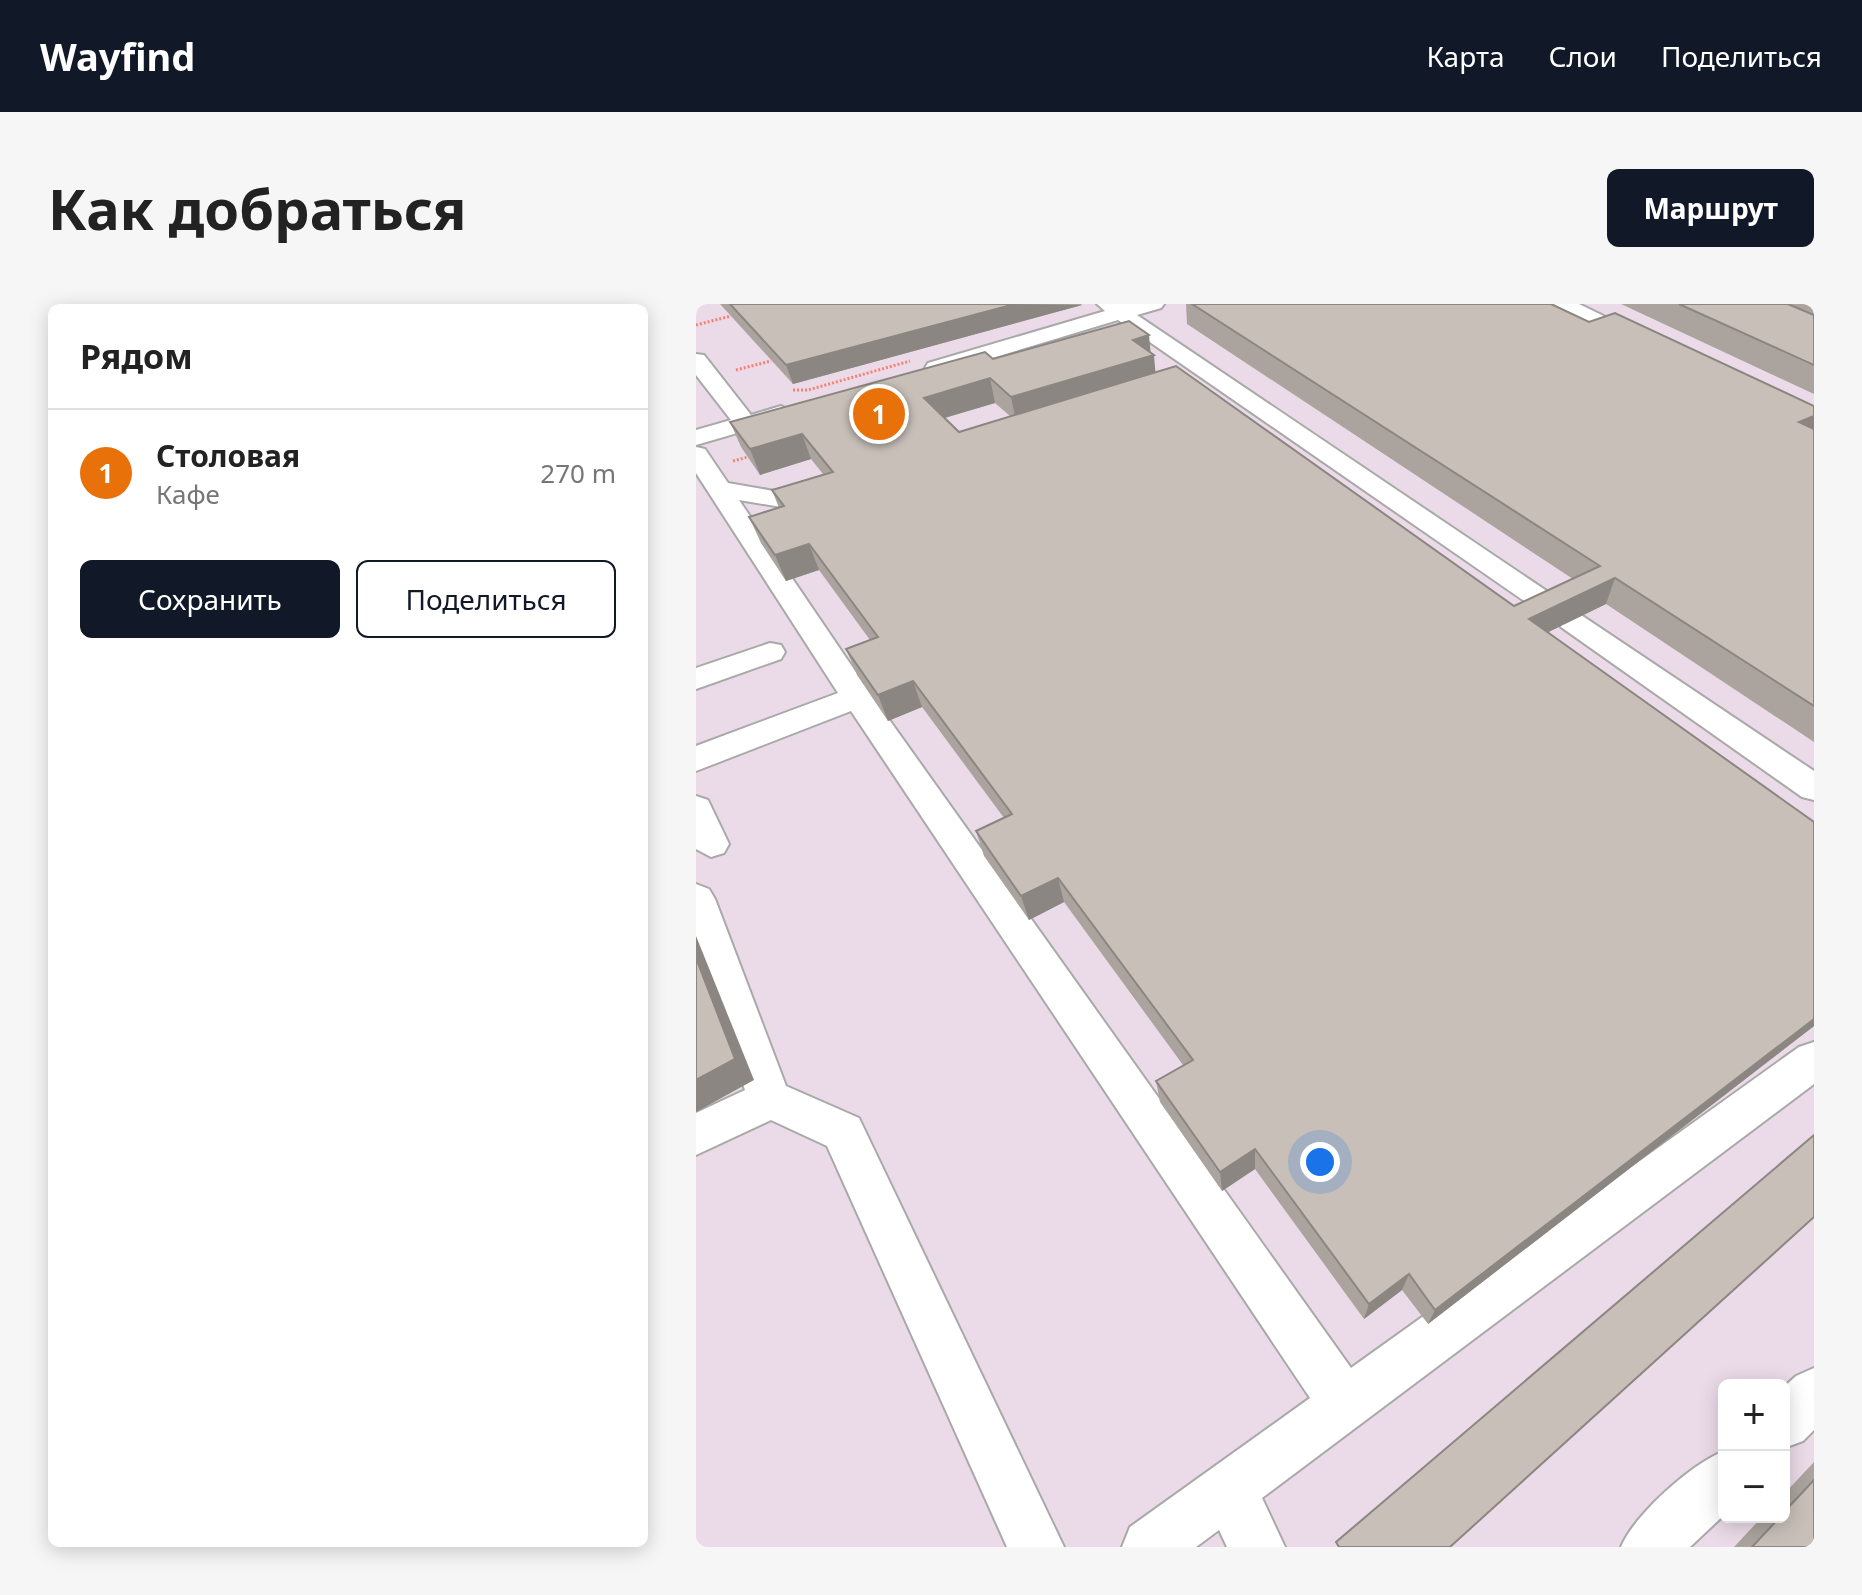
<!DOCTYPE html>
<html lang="ru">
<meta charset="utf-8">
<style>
body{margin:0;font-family:"Noto Sans",sans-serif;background:#f6f6f6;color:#222}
.controls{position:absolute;right:24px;bottom:24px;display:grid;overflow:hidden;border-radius:12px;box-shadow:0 4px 20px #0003}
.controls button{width:72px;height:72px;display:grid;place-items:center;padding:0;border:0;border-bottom:2px solid #e0e0e0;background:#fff;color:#222;font:40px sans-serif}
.you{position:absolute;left:624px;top:858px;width:28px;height:28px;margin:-20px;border:6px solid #fff;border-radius:50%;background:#1a73e8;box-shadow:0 0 0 12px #1a73e833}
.badge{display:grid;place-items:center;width:52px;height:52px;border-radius:50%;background:#111827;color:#fff;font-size:26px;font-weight:700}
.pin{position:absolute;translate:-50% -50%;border:4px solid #fff;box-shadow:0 2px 8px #0006}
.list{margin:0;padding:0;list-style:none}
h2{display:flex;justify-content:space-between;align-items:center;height:104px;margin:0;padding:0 32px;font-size:34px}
h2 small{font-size:26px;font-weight:400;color:#767676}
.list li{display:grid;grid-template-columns:52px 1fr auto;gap:24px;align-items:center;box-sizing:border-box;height:128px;padding:0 32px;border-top:2px solid #e0e0e0}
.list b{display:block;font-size:30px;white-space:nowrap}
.list p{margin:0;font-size:26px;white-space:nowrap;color:#767676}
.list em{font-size:26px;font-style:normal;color:#767676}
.actions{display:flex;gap:16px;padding:24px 32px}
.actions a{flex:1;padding:18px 0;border:2px solid #111827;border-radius:12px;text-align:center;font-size:28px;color:#111827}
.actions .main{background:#111827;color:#fff}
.map{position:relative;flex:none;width:1118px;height:1243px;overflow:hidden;border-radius:12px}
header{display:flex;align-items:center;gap:48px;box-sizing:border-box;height:112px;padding:0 40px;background:#111827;color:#fff}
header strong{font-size:38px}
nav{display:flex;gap:44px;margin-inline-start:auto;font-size:28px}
.intro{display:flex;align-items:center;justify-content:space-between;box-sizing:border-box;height:192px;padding:0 48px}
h1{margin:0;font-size:56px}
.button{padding:20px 36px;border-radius:12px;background:#111827;color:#fff;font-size:28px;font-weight:700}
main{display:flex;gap:48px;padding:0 48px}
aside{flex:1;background:#fff;border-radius:12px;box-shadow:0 4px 20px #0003}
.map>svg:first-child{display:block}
</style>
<header>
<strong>Wayfind</strong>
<nav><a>Карта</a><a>Слои</a><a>Поделиться</a></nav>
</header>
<div class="intro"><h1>Как добраться</h1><a class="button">Маршрут</a></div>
<main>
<aside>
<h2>Рядом<small></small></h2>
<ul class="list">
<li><span class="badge" style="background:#e8710a">1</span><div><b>Столовая</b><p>Кафе</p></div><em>270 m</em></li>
</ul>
<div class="actions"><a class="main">Сохранить</a><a>Поделиться</a></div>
</aside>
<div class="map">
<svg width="1118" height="1243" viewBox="0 0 1118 1243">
<rect width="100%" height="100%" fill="#f2efe9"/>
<!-- industrial -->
<path fill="#ebdbe8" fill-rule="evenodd" d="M0,0H1118V1243H0ZM1028,1081H1088V1213H1028Z"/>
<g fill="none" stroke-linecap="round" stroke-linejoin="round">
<!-- minor casing -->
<g stroke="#a9a9a9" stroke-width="4">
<g id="minor">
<path d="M401,0H468L465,4L441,11L870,300L873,309L885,311L1118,467V496L1106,493L865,323L862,314L850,312L422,16L240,71L229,64L232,59L409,7Z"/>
<path d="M857,0H883L959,37L955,41H941Z"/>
<path d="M0,50L8,51L55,111L85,102L97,109L93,114L0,141V126L35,116L0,71Z"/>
<path d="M0,143L9,145L32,179L130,196L134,201L130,206L121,209L43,196L172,386L655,1064L1103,743L1118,738V780L566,1194L589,1243H531L523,1226L500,1243H426L434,1223L614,1094L155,407L0,467V442L142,389L0,169Z"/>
<path d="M74,339L85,341L89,348L85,355L0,385V364Z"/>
<path d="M0,492L12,496L33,540L28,549L15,553L0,545Z"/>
<path d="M0,580L13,585L19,595L90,782L163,814L368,1243H311L131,842L75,816L0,851V809L49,786L0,647Z"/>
<path d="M1118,1064V1126L1107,1137L1088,1144V1083L1100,1072Z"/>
<path d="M1028,1147V1211L994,1243H925C939,1210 994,1161 1028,1147Z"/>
</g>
</g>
<!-- path -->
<g stroke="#fa8072" stroke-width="3" stroke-dasharray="2 2" stroke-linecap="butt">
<path d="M0,21L35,12"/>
<path d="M40,66L75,57"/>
<path d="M97,86H112L214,57"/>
<path d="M37,157L52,153"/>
</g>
<!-- minor -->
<use href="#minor" fill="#fff" fill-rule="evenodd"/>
</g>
<!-- wall -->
<g fill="#aba49e" fill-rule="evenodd">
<path d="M24,0H385L386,1L97,80Z"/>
<path d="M490,0H855L893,18L1118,102V438L910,300L852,328L1118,518V722L732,1020L706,986L668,1015L559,865L526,887L464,798L460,777L487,761L368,598L333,616L288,552L280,527L308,514L226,403L192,417L161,371L150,345L174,336L123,266L90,277L65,239L53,213L83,204L76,186L127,170L115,155L64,171L45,143L34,118L297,55L455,48L459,68L818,302L877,275L491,20ZM299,99L314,112L263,128L249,114Z"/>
<path d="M925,0H1118V90Z"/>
<path d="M1118,1158V1243H1038L1066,1213H1088V1190Z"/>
</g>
<!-- shaded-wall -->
<g fill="#8b8681">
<path d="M319,0L386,1L97,80L90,61Z"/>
<path d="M453,31L455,52L458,51L460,75L320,118L315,93L437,36Z"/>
<path d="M294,74L299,99L234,118L228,94Z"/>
<path d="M1118,112V130L1103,118Z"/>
<path d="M106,130L115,155L64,171L54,145Z"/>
<path d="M113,240L123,266L90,277L79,251Z"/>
<path d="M919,274L910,300L826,341L833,315Z"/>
<path d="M217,377L226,403L192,417L182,391Z"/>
<path d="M362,574L368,598L333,616L325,592Z"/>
<path d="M0,632L58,776L0,808Z"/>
<path d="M1118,715V722L732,1020L739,1006Z"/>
<path d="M559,845V865L526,887L524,868Z"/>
<path d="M713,970L706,986L668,1015L673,1000Z"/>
</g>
<!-- building -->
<g fill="#c7bfb8" stroke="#8b8681" stroke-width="2">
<path d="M34,0H319L90,61Z"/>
<path d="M496,0H855L893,18L919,9L1118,102V112L1103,118L1118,125V402L919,274L833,315L1118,518V715L739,1006L713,970L673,1000L559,845L524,868L460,777L497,756L362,574L325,592L280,527L316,510L217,377L182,391L150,345L182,333L113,240L79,251L53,213L88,202L76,186L137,168L106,130L54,145L34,118L289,48L297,55L433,17L453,31L437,36L458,51L315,93L294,74L228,94L263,128L480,62L818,302L904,262Z"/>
<path d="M983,0H1092L1118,11V61Z"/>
<path d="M0,654L39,755L0,776Z"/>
<path d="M1118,831V913L754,1243H643L640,1238Z"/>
<path d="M1118,1176V1243H1056L1084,1213H1088V1208Z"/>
</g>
</svg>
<div class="controls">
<button>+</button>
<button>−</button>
</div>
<div class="you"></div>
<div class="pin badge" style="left:183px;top:110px;background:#e8710a">1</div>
</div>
</main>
